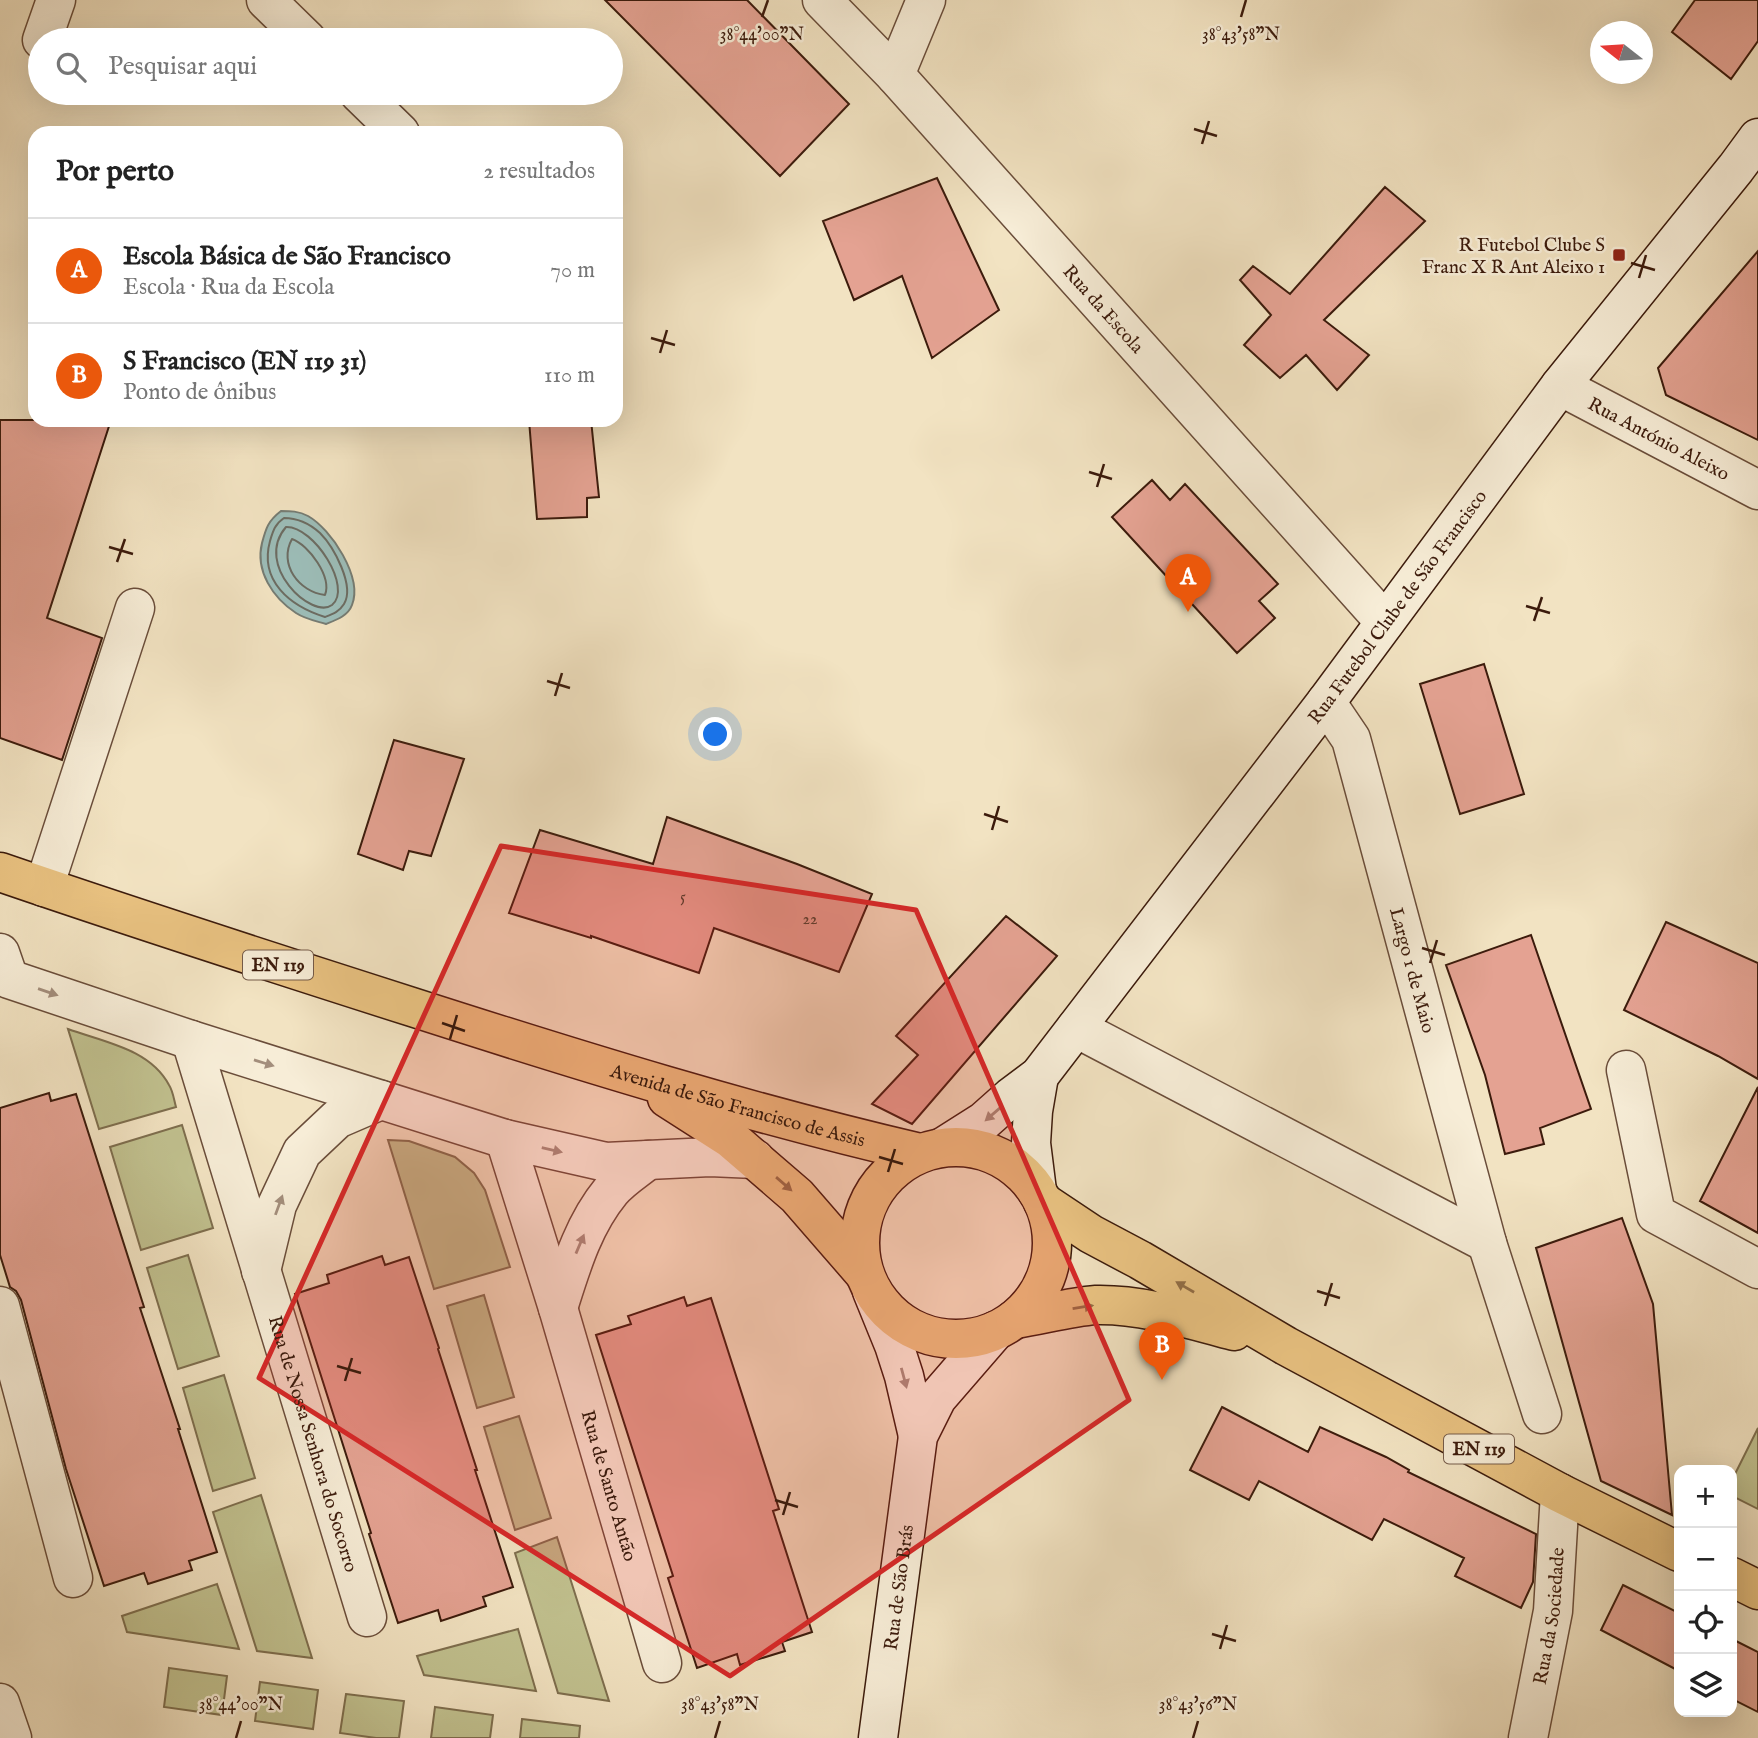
<!DOCTYPE html>
<html lang="pt">
<meta charset="utf-8">
<style>
:root{--surface:#fff;--page:#f6f6f6;--text:#222;--muted:#767676;--line:#e0e0e0;--accent:#ea580c}
body{margin:0;font-family:"IM FELL English",serif;background:var(--page);color:var(--text)}
.controls{position:absolute;right:21px;bottom:21px;display:grid;overflow:hidden;border-radius:14px;box-shadow:0 7px 28px #0002}
.controls button{width:63px;height:63px;display:grid;place-items:center;padding:0;border:0;border-bottom:2px solid var(--line);background:var(--surface);color:var(--text);font:35px sans-serif}
.compass{position:absolute;left:1590px;top:21px;width:63px;height:63px;border-radius:50%;background:var(--surface);box-shadow:0 7px 28px #0002;rotate:287deg}
.you{position:absolute;left:716px;top:735px;width:24px;height:24px;margin:-18px;border:5px solid #fff;border-radius:50%;background:#1a73e8;box-shadow:0 0 0 10px #1a73e833}
.badge{display:grid;place-items:center;width:46px;height:46px;border-radius:50%;background:var(--accent);color:#fff;font-size:23px;font-weight:700}
.pin{position:absolute;translate:-50% -58px;filter:drop-shadow(0 2px 4px #0008)}
.pin::after{content:'';position:absolute;top:37px;width:24px;height:21px;background:inherit;clip-path:polygon(0 0,100% 0,50% 100%)}
.list{margin:0;padding:0;list-style:none}
h2{display:flex;justify-content:space-between;align-items:center;height:91px;margin:0;padding:0 28px;font-size:30px}
h2 small{font-size:23px;font-weight:400;color:var(--muted)}
.list li{display:grid;grid-template-columns:46px 1fr auto;gap:21px;align-items:center;box-sizing:border-box;height:105px;padding:0 28px;border-top:2px solid var(--line)}
.list b{display:block;font-size:26px;white-space:nowrap}
.list p{margin:0;font-size:23px;white-space:nowrap;color:var(--muted)}
.list em{font-size:23px;font-style:normal;color:var(--muted)}
.icon{flex:none;width:38px;height:38px;fill:none;stroke:currentColor;stroke-width:2;stroke-linecap:round;stroke-linejoin:round}
.map{position:relative;flex:none;width:1758px;height:1738px;overflow:hidden}
.search{position:absolute;background:var(--surface);box-shadow:0 7px 28px #0002;left:28px;top:28px;width:595px;height:77px;display:flex;align-items:center;gap:18px;box-sizing:border-box;padding:0 24px;border-radius:38px;color:var(--muted);font-size:26px}
.panel{position:absolute;background:var(--surface);box-shadow:0 7px 28px #0002;left:28px;top:126px;width:595px;height:301px;border-radius:21px}
.map>svg:first-child{display:block}
.green{fill:#c1c18f;stroke:#7e6e4e;stroke-width:2}
.water{fill:#9cbdb8;stroke:#767c73;stroke-width:2}
.lines{fill:none;stroke-linecap:round;stroke-linejoin:round}
.shore{stroke:#6c6c62;stroke-width:2}
.building{fill:#e4a292;stroke:#3c1b0c;stroke-width:2}
.street-casing{stroke:#6a4d3a;stroke-width:41}
.secondary-casing{stroke:#3c1b0c;stroke-width:41}
.primary-casing{stroke:#3c1b0c;stroke-width:41}
.street{stroke:#f7edd7;stroke-width:38}
.secondary{stroke:#f7edd7;stroke-width:38}
.primary{stroke:#e9c281;stroke-width:38}
.oneway{fill:#a38e7c}
.oneway2{fill:#926e46}
.marked{fill:#d62828;fill-opacity:0.2;stroke:#d62828;stroke-width:5;stroke-linejoin:round}
.ticks{fill:none;stroke:#3c1b0c;stroke-width:2.5}
.poi-dot{fill:#8f2418;stroke:#f7edd7;stroke-width:2.5}
.labels{text-anchor:middle;stroke-width:5;stroke-linejoin:round;paint-order:stroke}
.number-label{font-size:16px;fill:#663d2e}
.shield{fill:#f7edd7;stroke:#745a49;stroke-width:2}
.shield-label{font-size:18px;font-weight:bold;fill:#3c1b0c}
.poi-label{font-size:19px;fill:#3c1b0c;stroke:#f7edd7;text-anchor:end}
.street-label{font-size:19px;fill:#3c1b0c;stroke:#f7edd7}
.ticks-label{font-size:18px;text-anchor:middle;fill:#3c1b0c;stroke:#f7edd7;stroke-width:5;stroke-linejoin:round;paint-order:stroke}
</style>
<div class="map">
<svg width="1758" height="1738" viewBox="0 0 1758 1738">
<rect width="100%" height="100%" fill="#f2e3c2"/>
<filter id="stains"><feTurbulence type="fractalNoise" baseFrequency=".00286" numOctaves="4"/><feColorMatrix values="0 0 0 0 .2 0 0 0 0 .09 0 0 0 0 .02 0 0 0 .5 -.17"/></filter>
<radialGradient id="worn" r=".72"><stop offset=".6" stop-color="#630" stop-opacity="0"/><stop offset="1" stop-color="#630" stop-opacity=".3"/></radialGradient>
<path class="green" d="M68,1029c36,13 82,20 101,56 4,6 5,15 7,22l-77,22z
M182,1125l31,103 -72,22 -31,-103z
M388,1140l21,1 46,16 19,16 11,17 25,77 -76,22z
M188,1255l31,101 -41,13 -31,-101z
M484,1295l30,102 -37,11 -30,-102z
M224,1375l31,103 -42,13 -30,-103z
M519,1416l32,102 -36,12 -31,-103z
M1758,1428v81l-26,-13v-16z
M261,1495l51,163 -55,-7 -44,-139z
M557,1537l52,164 -51,-8 -43,-140z
M217,1584l22,65 -112,-17 -5,-16z
M518,1629l18,62 -112,-16 -7,-19z
M169,1668l58,8 -5,39 -58,-8z
M260,1682l58,8 -5,39 -58,-8z
M346,1694l58,7 -5,37h-23l-36,-5z
M435,1707l58,8 -3,23h-59z
M522,1719l58,7 -1,12h-59z"/>
<path class="water" d="M281,511c9,0 18,0 27,5 23,13 55,61 44,89 -4,11 -16,15 -26,19 -10,-3 -21,-5 -30,-11 -23,-15 -41,-42 -34,-70 4,-15 6,-22 19,-32z"/>
<g class="lines">
<path class="shore" d="M284,518c14,0 26,6 36,15 14,14 35,53 24,71 -5,8 -11,10 -19,13 -35,-11 -66,-36 -55,-76 3,-10 5,-17 14,-23z
M286,527c28,-1 67,61 46,78 -20,15 -79,-40 -46,-78z
M292,539c17,6 40,38 33,56 -26,-3 -47,-31 -33,-56z"/>
</g>
<path class="building" d="M605,0h142l102,104 -69,72z
M1695,0h63v41l-27,38 -59,-47z
M937,178l62,132 -67,48 -30,-82 -48,24 -31,-79z
M1385,187l40,34 -101,99 45,35 -32,35 -31,-35 -26,23 -36,-33 27,-30 -31,-35 13,-14 37,28z
M1758,251v189l-92,-45 -8,-27z
M0,420h111l-64,198 55,20 -40,122 -62,-22z
M529,420h62l8,77 -12,1v19l-50,2z
M1152,480l18,20 15,-16 93,100 -19,17 16,17 -38,35 -125,-136z
M1484,664l40,130 -64,20 -40,-130z
M394,740l70,19 -33,97 -22,-5 -6,19 -45,-16z
M667,817l130,47 75,30 -33,78 -125,-44 -15,45 -108,-37v2l-82,-25 31,-83 113,34z
M1006,916l51,40 -145,168 -40,-20 46,-49 -22,-19z
M1666,922l92,41v116l-40,-23 -94,-46z
M1531,935l60,174 -51,19 4,16 -39,10 -20,-79 -39,-110z
M1758,1087v146l-58,-32z
M49,1093l2,8 25,-7 68,213 -4,1 40,121h-2l39,123 -28,9 3,9 -44,14 -4,-11 -40,13 -38,-117 -45,-169 -5,-9 -6,-4 -10,-32v-147z
M1622,1218l31,86 19,211 -71,-34 -65,-233z
M382,1256l3,9 24,-8 30,91 -1,1 39,121h-2l38,117 -30,10 3,9 -45,15 -3,-11 -40,13 -29,-89 2,-1 -76,-239 34,-11 -2,-8z
M684,1297l3,9 24,-8 68,211 -6,2 39,121 -30,10 3,9 -45,14 -3,-11 -40,14 -29,-90 5,-2 -77,-241 35,-11 -3,-8z
M1222,1407l86,45 12,-25 66,30 23,13 -1,2 128,62 -3,48 -12,26 -66,-32 9,-18 -80,-39 -12,21 -113,-59 -10,19 -59,-30z
M1623,1585l56,28v58l-78,-41z
M1732,1639l26,13v60l-26,-13z"/>
<g class="lines">
<g class="street-casing">
<g id="street">
<path d="M266,0l41,40"/>
<path id="s1" d="M822,0l73,75 490,547"/>
<path d="M42,40l14,-40"/>
<path d="M895,75l31,-75"/>
<path d="M359,93l41,40"/>
<path id="s2" d="M1560,386l198,104"/>
<path id="s3" d="M1326,702l25,37 136,504 55,171"/>
<path d="M44,887l91,-279"/>
<path d="M0,953l9,26 182,61 314,99 101,23 104,-5 45,2"/>
<path d="M1076,1028l411,215"/>
<path id="s4" d="M191,1040l176,577"/>
<path d="M1626,1070l30,144 102,55"/>
<path id="s5" d="M505,1139l53,169 104,355"/>
<path d="M261,1271l16,-66 25,-53 35,-33 44,-19"/>
<path d="M0,1306l73,272"/>
<path d="M558,1308c13,-41 25,-83 53,-117 10,-12 25,-21 37,-31"/>
<path d="M0,1703l12,35"/>
<path id="s6" d="M1528,1738l25,-127 7,-118"/>
</g>
</g>
<g class="secondary-casing">
<g id="secondary">
<path id="s7" d="M943,1147l41,-26 27,-24 28,-21 287,-374 234,-316 176,-218 22,-30"/>
<path d="M1037,1191l-6,-48 2,-32 6,-35"/>
<path d="M872,1291l22,54 10,31 14,60"/>
<path id="s8" d="M878,1738l40,-302 19,-38 58,-67"/>
</g>
</g>
<g class="primary-casing">
<g id="primary">
<path id="s9" d="M0,872c137,47 274,91 412,135 168,54 336,106 508,146"/>
<path d="M667,1098l64,41 66,57 66,76"/>
<circle cx="956" cy="1243" r="96"/>
<path d="M1043,1202l48,32 49,26 146,86 274,147 119,59"/>
<path d="M1015,1319c27,-4 54,-12 81,-14 47,-1 93,14 138,26"/>
<path d="M1732,1577l26,13"/>
</g>
</g>
<use href="#street" class="street"/>
<use href="#secondary" class="secondary"/>
<use href="#primary" class="primary"/>
</g>
<defs><path id="oneway-solid" d="M-6-.8H1V-3.2L6.5 0L1 3.2V.8H-6Z" transform="scale(1.75)"/></defs>
<g class="oneway">
<use href="#oneway-solid" transform="translate(48 992) rotate(19)"/>
<use href="#oneway-solid" transform="translate(264 1063) rotate(17)"/>
<use href="#oneway-solid" transform="translate(993 1114) rotate(139)"/>
<use href="#oneway-solid" transform="translate(552 1150) rotate(13)"/>
<use href="#oneway-solid" transform="translate(279 1205) rotate(-70)"/>
<use href="#oneway-solid" transform="translate(580 1244) rotate(-67)"/>
<use href="#oneway-solid" transform="translate(904 1378) rotate(75)"/>
</g>
<g class="oneway2">
<use href="#oneway-solid" transform="translate(784 1184) rotate(41)"/>
<use href="#oneway-solid" transform="translate(1185 1287) rotate(-150)"/>
<use href="#oneway-solid" transform="translate(1083 1307) rotate(-9)"/>
</g>
<path class="marked" d="M501,846l415,64 213,490 -399,276 -471,-298z"/>
<path class="ticks" d="M762,17l6,-17M1241,17l5,-17M1194,129l23,7M1202,144l7,-23M1631,263l24,7M1639,278l7,-23M651,338l24,7M660,353l7,-23M1089,472l23,7M1097,487l7,-23M109,547l24,7M117,562l8,-23M1526,606l24,7M1534,621l8,-24M547,681l23,7M555,696l7,-23M984,814l24,8M992,830l7,-24M1422,948l23,7M1430,963l7,-23M442,1023l23,8M450,1039l7,-24M879,1157l24,7M888,1172l7,-23M1317,1291l23,7M1325,1306l7,-23M337,1366l24,7M345,1381l7,-23M775,1500l23,7M783,1515l7,-23M1212,1634l24,7M1220,1649l7,-24M236,1738l5,-17M715,1738l5,-17M1193,1738l5,-17"/>
<rect class="poi-dot" x="1612" y="248" width="14" height="14" rx="3.5"/>
<g class="labels">
<g class="number-label">
<text x="683" y="902">5</text>
<text x="810" y="924">22</text>
</g>
<g class="shield">
<rect x="243" y="950.5" width="70" height="29" rx="5"/>
<rect x="1444" y="1434.5" width="70" height="29" rx="5"/>
</g>
<g class="shield-label">
<text x="278" y="971">EN 119</text>
<text x="1479" y="1455">EN 119</text>
</g>
<g class="poi-label">
<text x="1605" y="251">R Futebol Clube S<tspan x="1605" dy="22">Franc X R Ant Aleixo 1</tspan></text>
</g>
<g class="street-label">
<text dy="7" stroke="none"><textPath href="#s1" startOffset="418">Rua da Escola</textPath></text>
<text dy="7" stroke="none"><textPath href="#s2" startOffset="112">Rua António Aleixo</textPath></text>
<text dy="7" stroke="none"><textPath href="#s7" startOffset="710">Rua Futebol Clube de São Francisco</textPath></text>
<text dy="7" stroke="none"><textPath href="#s3" startOffset="284">Largo 1 de Maio</textPath></text>
<text dy="7" stroke="none"><textPath href="#s9" startOffset="774">Avenida de São Francisco de Assis</textPath></text>
<text dy="7" stroke="none"><textPath href="#s4" startOffset="422">Rua de Nossa Senhora do Socorro</textPath></text>
<text dy="7" stroke="none"><textPath href="#s5" startOffset="362">Rua de Santo Antão</textPath></text>
<text dy="7" stroke="none"><textPath href="#s8" startOffset="152">Rua de São Brás</textPath></text>
<text dy="7" stroke="none"><textPath href="#s6" startOffset="124">Rua da Sociedade</textPath></text>
</g>
</g>
<g class="ticks-label">
<text x="762" y="40">38°44'00"N</text>
<text x="1241" y="40">38°43'58"N</text>
<text x="241" y="1710">38°44'00"N</text>
<text x="720" y="1710">38°43'58"N</text>
<text x="1198" y="1710">38°43'56"N</text>
</g>
<rect width="100%" height="100%" filter="url(#stains)"/>
<rect width="100%" height="100%" fill="url(#worn)"/>
</svg>
<div class="controls">
<button>+</button>
<button>−</button>
<button><svg class="icon" aria-label="locate" viewBox="0 0 24 24"><circle cx="12" cy="12" r="6"/><path d="M12 2v4M12 18v4M2 12h4M18 12h4"/></svg></button>
<button><svg class="icon" aria-label="layers" viewBox="0 0 24 24"><path d="M12 4l9 5-9 5-9-5zM3 14l9 5 9-5"/></svg></button>
</div>
<svg class="compass" viewBox="-18 -18 36 36"><path d="M0-13l5 13h-10z" fill="#e53935"/><path d="M0 13l5-13h-10z" fill="#767676"/></svg>
<div class="you"></div>
<div class="pin badge" style="left:1188px;top:612px">A</div>
<div class="pin badge" style="left:1162px;top:1380px">B</div>
<div class="search"><svg class="icon" aria-label="search" viewBox="0 0 24 24"><circle cx="10" cy="10" r="6"/><path d="M15 15l6 6"/></svg>Pesquisar aqui</div>
<section class="panel">
<h2>Por perto<small>2 resultados</small></h2>
<ul class="list">
<li><span class="badge">A</span><div><b>Escola Básica de São Francisco</b><p>Escola · Rua da Escola</p></div><em>70 m</em></li>
<li><span class="badge">B</span><div><b>S Francisco (EN 119 31)</b><p>Ponto de ônibus</p></div><em>110 m</em></li>
</ul>
</section>
</div>
